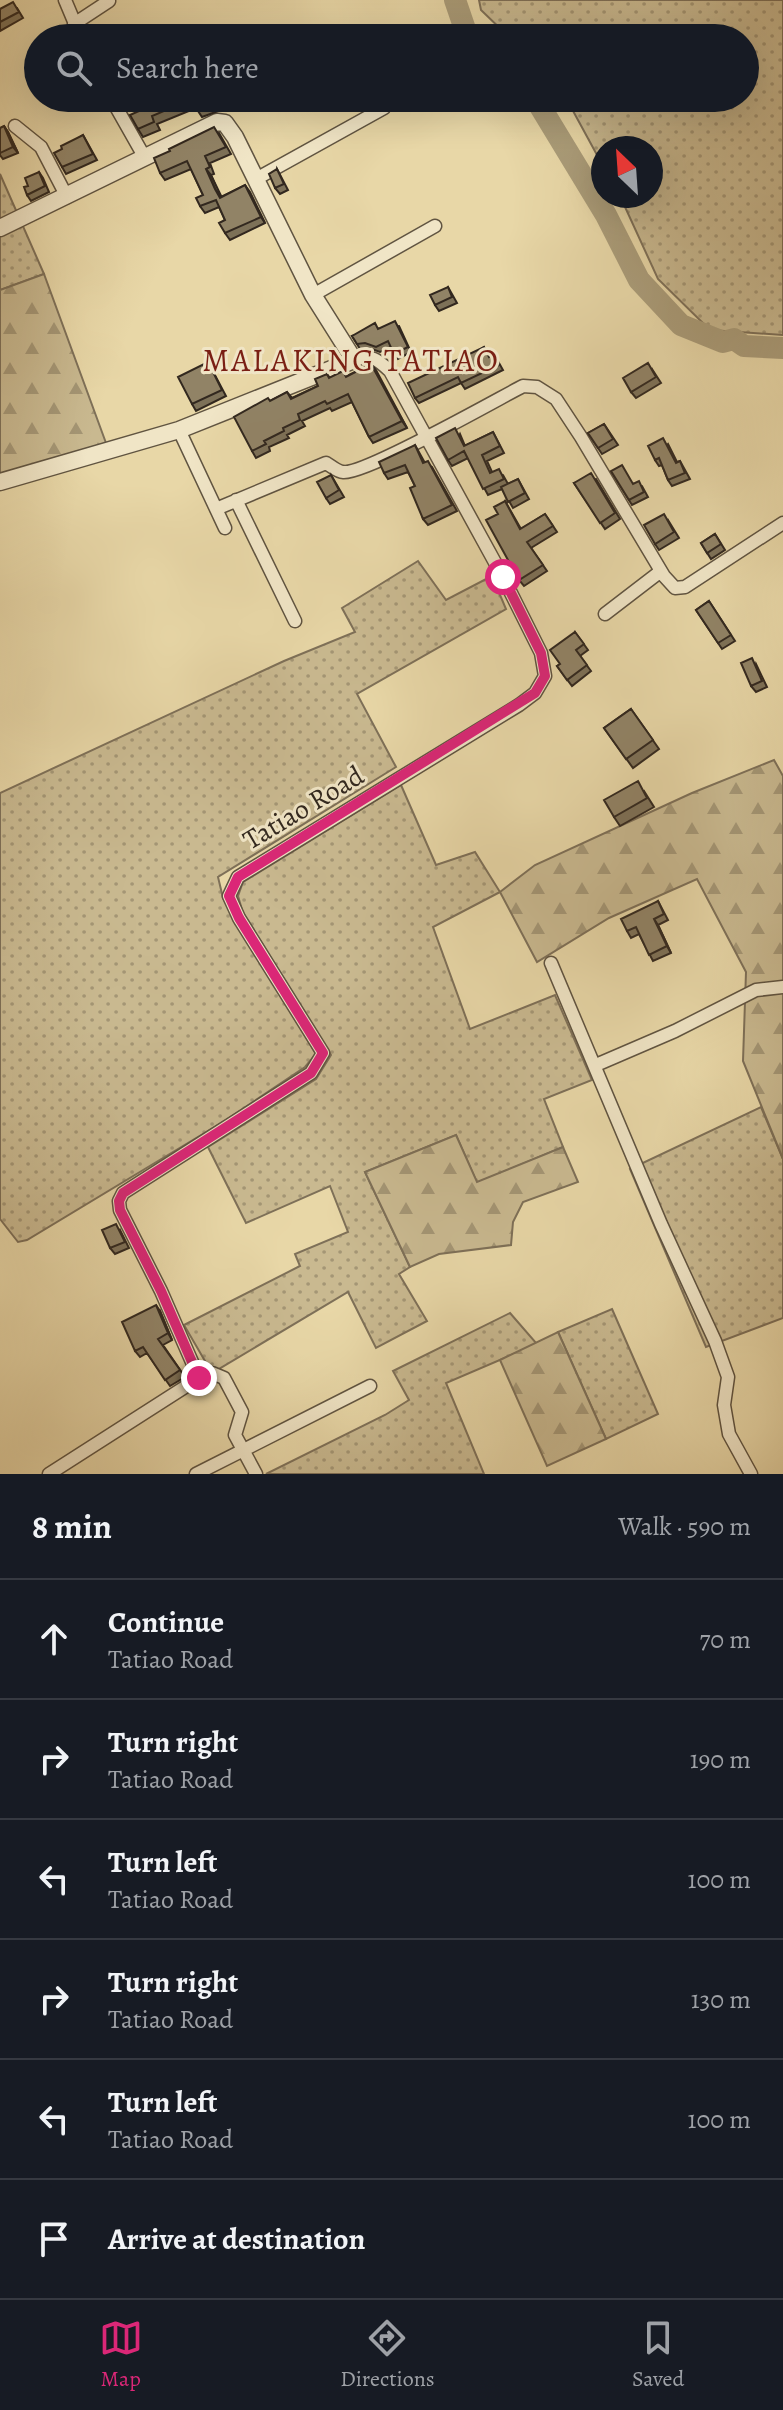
<!DOCTYPE html>
<meta charset="utf-8">
<style>
:root{--surface:#171b24;--page:#20242c;--text:#f1f3f6;--muted:#9ea1a6;--line:#363941;--accent:#db2777}
body{margin:0;font-family:Alegreya,serif;background:var(--page);color:var(--text)}
.compass{position:absolute;left:591px;top:136px;width:72px;height:72px;border-radius:50%;background:var(--surface);box-shadow:0 8px 32px #0002;rotate:335deg}
.stop{position:absolute;width:24px;height:24px;margin:-18px;border:6px solid #db2777;border-radius:50%;background:#fff}
.stop.end{background:#db2777;border-color:#fff;box-shadow:0 2px 8px #0008}
.list{margin:0;padding:0;list-style:none}
h2{display:flex;justify-content:space-between;align-items:center;height:104px;margin:0;padding:0 32px;font-size:34px}
h2 small{font-size:26px;font-weight:400;color:var(--muted)}
.list li{display:grid;grid-template-columns:52px 1fr auto;gap:24px;align-items:center;box-sizing:border-box;height:120px;padding:0 32px;border-top:2px solid var(--line)}
.list b{display:block;font-size:30px;white-space:nowrap}
.list p{margin:0;font-size:26px;white-space:nowrap;color:var(--muted)}
.list em{font-size:26px;font-style:normal;color:var(--muted)}
.icon{flex:none;width:44px;height:44px;fill:none;stroke:currentColor;stroke-width:2;stroke-linecap:round;stroke-linejoin:round}
.map{position:relative;flex:none;width:783px;height:1474px;overflow:hidden}
.search{position:absolute;background:var(--surface);box-shadow:0 8px 32px #0002;left:24px;right:24px;top:24px;height:88px;display:flex;align-items:center;gap:20px;box-sizing:border-box;padding:0 28px;border-radius:44px;color:var(--muted);font-size:30px}
.sheet{height:824px;background:var(--surface)}
nav{display:flex;justify-content:space-around;align-items:center;box-sizing:border-box;height:112px;border-top:2px solid var(--line);background:var(--surface);font-size:22px;color:var(--muted)}
nav a{display:grid;justify-items:center;gap:4px}
nav .on{color:var(--accent)}
.map>svg:first-child{display:block}
.grass{fill:url(#grass-dots);stroke:#7e7058;stroke-width:2}
.forest{fill:url(#forest-firs);stroke:#7e7058;stroke-width:2}
.lines{fill:none;stroke-linecap:round;stroke-linejoin:round}
.river{stroke:#aa9c79;stroke-width:22}
.minor-casing{stroke:#605441;stroke-width:15}
.tertiary-casing{stroke:#605441;stroke-width:19}
.minor{stroke:#f0e5c6;stroke-width:12}
.tertiary{stroke:#f0e5c6;stroke-width:16}
.wall{fill:#7d7158;stroke:#32281f;stroke-width:2}
.shaded-wall{fill:#665c47;stroke:#32281f;stroke-width:2}
.building{fill:#918366;stroke:#32281f;stroke-width:2}
.route{stroke:#db2777;stroke-width:10}
.labels{text-anchor:middle;stroke-width:6;stroke-linejoin:round;paint-order:stroke}
.street-label{font-size:28px;fill:#32281f;stroke:#f0e5c6}
.quarter-label{font-size:32px;letter-spacing:2px;fill:#7a1f14;stroke:#f0e5c6}
</style>
<div class="map">
<svg width="783" height="1474" viewBox="0 0 783 1474">
<defs>
<pattern id="grass-dots" width="8" height="8" patternUnits="userSpaceOnUse" patternTransform="scale(2)"><rect width="8" height="8" fill="#c9b990"/><path d="M2 2h.1M6 6h.1" fill="none" stroke="#a49675" stroke-width="1.8" stroke-linecap="round"/></pattern>
<pattern id="forest-firs" width="22" height="20" patternUnits="userSpaceOnUse" patternTransform="scale(2)"><rect width="22" height="20" fill="#c9b990"/><path d="M5 1l3.5 6h-7zM16 11l3.5 6h-7z" fill="#a49675"/></pattern>
</defs>
<rect width="100%" height="100%" fill="#e8d7a7"/>
<filter id="stains"><feTurbulence type="fractalNoise" baseFrequency=".0025" numOctaves="4"/><feColorMatrix values="0 0 0 0 .2 0 0 0 0 .09 0 0 0 0 .02 0 0 0 .5 -.17"/></filter>
<radialGradient id="worn" r=".72"><stop offset=".6" stop-color="#630" stop-opacity="0"/><stop offset="1" stop-color="#630" stop-opacity=".3"/></radialGradient>
<path class="grass" d="M479,0h304v335l-73,-5 -52,-51 -38,-83h31v-48h-48v18l-37,-68h179v-60h-235l-29,-28z
M0,174l44,100 -44,16z
M418,561l28,39 46,-24 14,33 -149,85 39,73 -178,110 5,21 93,156 -11,13 -79,53 -199,120 -9,2 -18,-23v-426l284,-132 71,-29 -13,-24z
M401,785l35,80 39,-13 25,40 -67,35 37,102 85,-34 37,85 -48,19 19,48 -86,36 -21,-48 -91,37 45,95 -11,7 28,47 -51,27 -28,-56 -136,81 -28,-48 116,-59 -5,-12 53,-22 -18,-46 -84,37 -38,-76 108,-68 15,-24 -88,-142 -5,-17 5,-14z
M761,1107l22,52v159l-77,29 -76,-178z
M612,1309l46,105 -52,25 -48,-107z
M510,1313l27,31 -91,39 38,91h-218l119,-59 24,-15 -16,-29z"/>
<path class="forest" d="M44,274l62,169 -106,31v-184z
M774,760l9,16v383l-40,-98 3,-89 -49,-93 -88,39 -72,44 -37,-70 35,-27 157,-72z
M456,1135l21,47 86,-35 15,35 -55,20 -10,20 -2,23 -72,9 -29,13 -45,-95z
M558,1332l48,107 -59,27 -47,-106z"/>
<g class="lines">
<path class="river" d="M455,0l13,38
M535,98l71,117 33,65 42,45 42,17 11,-3 10,7 39,2"/>
<g class="minor-casing">
<path id="minor" d="M65,0l16,38
M74,24l35,-23
M111,98l34,60
M15,126l26,21 26,50
M256,179l128,-71
M313,295l122,-69
M179,430l46,98
M236,500l59,121
M216,509l110,-46c5,3 12,9 17,9 21,3 153,-72 180,-86l14,1 19,12 25,38 83,139 11,12 10,-1 98,-64
M605,614l56,-43
M551,963l110,261 54,117 13,36 -4,28 5,29 22,40
M596,1065l79,-34 81,-41 27,-3
M49,1474l150,-96
M196,1474l174,-88
M256,1474l-21,-39 7,-23 -18,-34 -12,-5 -13,5 -38,-87 -41,-81 -1,-9 4,-8 188,-120 12,-20 -84,-135 -10,-22 9,-19 281,-172 16,-12 10,-17 -4,-23 -38,-76 -113,-206c-13,-12 -19,-17 -36,-11"/>
</g>
<g class="tertiary-casing">
<path id="tertiary" d="M0,228l217,-106 8,1 10,14 78,158 41,65 -175,70 -179,52"/>
</g>
<use href="#minor" class="minor"/>
<use href="#tertiary" class="tertiary"/>
</g>
<path class="wall" d="M17,8l6,10 -23,13v-22z
M144,98h87l4,7 -33,12 -6,-9 -39,16 3,6 -17,7 -5,-8 10,-22z
M4,126l4,6 10,21 -15,6 -3,-4v-27z
M219,133l12,21 -21,9 4,11 -3,1 9,21 1,1 24,-12 20,38 -35,17 -5,-7v-13l-6,-13 -14,6 -5,-7 3,-11 -12,-26 -26,11 -5,-7 10,-22z
M83,135l14,25 -31,14 -4,-7v-18z
M277,169l11,21 -8,4 -5,-6z
M39,172l4,6 6,14 -18,9 -4,-6 1,-9z
M448,287l9,16 -18,8 -4,-6z
M399,326l12,26 -13,7 -7,-12 -11,5 -11,-4 -9,1 -8,-13 27,-7z
M484,347l6,9 4,-2 9,16 -38,19 -4,-6 -42,20 -4,-5z
M208,362l18,34 -30,15 -4,-7z
M371,364l36,64 -34,15 -4,-6 -17,-35 -20,9 -2,-3 -28,13 3,5 -18,9 2,3 -20,9 1,4 -14,7 -4,-7 18,-50 17,-9 5,6 26,-12 9,-12 3,4 13,-7 4,5z
M652,369l9,14 -25,15 -5,-6z
M604,424l14,21 -16,9 -14,-21z
M493,432l11,21 -17,8 5,11 11,3 5,9 10,-5 11,20 -16,9 -11,-19 -14,6 -20,-37 -16,8 -4,-6 12,-26 5,12z
M668,444l9,18 3,-1 10,18 -18,7 -4,-6 -6,-15 -3,1 -4,-6z
M415,445l10,18 7,4 25,44 -29,14 -5,-6 -8,-33 -7,-14 -20,7 -4,-6z
M611,471l23,13 8,2 6,11 -16,8z
M331,475l13,22 -14,7 -4,-6z
M596,479l24,40 -15,10 -31,-46z
M505,501l16,28 24,-15 12,18 -26,16 16,23 -23,15 -5,-6 -21,-66z
M668,520l11,18 -20,12 -4,-6z
M715,534l10,16 -14,9 -10,-16z
M709,601l26,40 -13,8 -26,-39z
M575,632l13,18 -8,6 11,15 -19,15 -15,-20 3,-2z
M756,664l11,23 -11,5 -5,-6z
M631,709l28,40 -26,19 -29,-40z
M644,791l10,16 -34,19 -6,-9z
M658,901l10,19 -10,5 13,28 -18,8 -14,-27 -8,4 -4,-7z
M120,1230l9,18 -14,6 -5,-6z
M160,1311l12,29 -9,5 22,32 -15,9 -23,-33 -7,4 -5,-6z"/>
<path class="shaded-wall" d="M4,126l4,6 10,21 -5,-6z
M206,169l5,6 14,29 -10,-15z
M245,185l5,7 15,31 -4,-6z
M371,364l5,6 31,58 -5,-7z
M654,919l4,6 13,28 -4,-7z
M156,1305l4,6 12,29 -4,-7z"/>
<path class="building" d="M13,2l6,10 -19,10v-13z
M144,98h82l-30,11 -4,-10 -40,17 2,6 -16,7 -8,-14 18,-8z
M4,126l9,21 -13,6v-25z
M214,127l12,20 -21,9 5,11 -4,2 9,20 5,9 25,-13 16,32 -36,16 -6,-10 6,-3 -9,-20 -16,6 -4,-8 7,-3 -16,-34 -27,12 -6,-15 16,-7 -1,-2z
M83,135l10,19 -31,13 -8,-14 8,-4 -1,-3z
M277,169l7,15 -9,4 -6,-14z
M39,172l6,14 -18,9 -3,-8 4,-1 -3,-8z
M448,287l4,10 -17,8 -5,-10z
M395,321l13,26 -14,7 -6,-13 -12,6 -11,-4 -8,1 -5,-8 23,-13 3,6z
M484,347l5,10 5,-3 5,11 -38,18 -3,-6 -43,21 -7,-15z
M208,362l14,28 -30,14 -14,-27z
M648,363l8,14 -25,15 -8,-14z
M371,364l31,57 -33,16 -21,-43 -21,10 -2,-3 -27,13 2,6 -17,8 1,3 -20,10 2,3 -14,7 -18,-34 34,-19 2,3 17,-9 4,7 27,-13 -3,-7 12,-5 2,4 14,-7 3,6z
M604,424l9,15 -15,9 -10,-15z
M455,428l9,18 29,-14 7,14 -18,9 8,18 9,-4 5,10 -21,10 -19,-38 -16,9 -12,-22z
M663,438l13,25 4,-2 5,12 -17,7 -9,-22 -4,2 -7,-14z
M415,445l8,18 5,-2 24,44 -29,14 -13,-31 5,-2 -10,-21 -21,8 -5,-11z
M622,465l11,19 6,-3 5,11 -15,8 -18,-29z
M591,473l24,40 -15,10 -26,-40z
M331,475l8,15 -13,8 -9,-16z
M518,479l7,14 -17,9 -7,-15z
M505,501l15,28 25,-15 8,12 -26,16 16,23 -24,15 -33,-60 12,-6 -4,-7z
M664,514l10,18 -19,12 -11,-19z
M715,534l6,10 -14,9 -6,-10z
M709,601l22,34 -13,8 -22,-33z
M575,632l9,12 -8,6 11,15 -20,15 -10,-14 3,-2 -10,-14z
M752,658l10,23 -11,5 -10,-23z
M631,709l22,31 -27,19 -22,-31z
M638,781l9,17 -33,19 -10,-17z
M658,901l6,13 -10,5 13,27 -18,9 -13,-28 -9,4 -6,-12z
M116,1224l9,18 -15,6 -8,-18z
M156,1305l12,28 -10,6 22,31 -15,10 -22,-33 -8,4 -13,-29z"/>
<g class="lines">
<path class="route" d="M199,1378l-38,-87 -41,-81 -1,-9 4,-8 188,-120 12,-20 -84,-135 -10,-22 9,-19 297,-184 10,-17 -4,-23 -38,-76"/>
</g>
<g class="labels">
<g class="street-label">
<text transform="translate(303 807) rotate(-31)" y="10">Tatiao Road</text>
</g>
<g class="quarter-label">
<text x="351" y="371">MALAKING TATIAO</text>
</g>
</g>
<rect width="100%" height="100%" filter="url(#stains)"/>
<rect width="100%" height="100%" fill="url(#worn)"/>
</svg>
<svg class="compass" viewBox="-18 -18 36 36"><path d="M0-13l5 13h-10z" fill="#e53935"/><path d="M0 13l5-13h-10z" fill="#9ea1a6"/></svg>
<div class="stop" style="left:503px;top:577px"></div>
<div class="stop end" style="left:199px;top:1378px"></div>
<div class="search"><svg class="icon" aria-label="search" viewBox="0 0 24 24"><circle cx="10" cy="10" r="6"/><path d="M15 15l6 6"/></svg>Search here</div>
</div>
<section class="sheet">
<h2>8 min<small>Walk · 590 m</small></h2>
<ul class="list">
<li><svg class="icon" aria-label="ahead" viewBox="0 0 24 24"><path d="M12 20V5M6 11l6-6 6 6"/></svg><div><b>Continue</b><p>Tatiao Road</p></div><em>70 m</em></li>
<li><svg class="icon" aria-label="right" viewBox="0 0 24 24"><path d="M7 20v-9h11M14 6l5 5-5 5"/></svg><div><b>Turn right</b><p>Tatiao Road</p></div><em>190 m</em></li>
<li><svg class="icon" aria-label="left" viewBox="0 0 24 24"><path d="M17 20v-9H6M10 6l-5 5 5 5"/></svg><div><b>Turn left</b><p>Tatiao Road</p></div><em>100 m</em></li>
<li><svg class="icon" aria-label="right" viewBox="0 0 24 24"><path d="M7 20v-9h11M14 6l5 5-5 5"/></svg><div><b>Turn right</b><p>Tatiao Road</p></div><em>130 m</em></li>
<li><svg class="icon" aria-label="left" viewBox="0 0 24 24"><path d="M17 20v-9H6M10 6l-5 5 5 5"/></svg><div><b>Turn left</b><p>Tatiao Road</p></div><em>100 m</em></li>
<li><svg class="icon" aria-label="arrive" viewBox="0 0 24 24"><path d="M6 21V4h12l-3 4 3 4H6"/></svg><div><b>Arrive at destination</b></div></li>
</ul>
</section>
<nav>
<a class="on"><svg class="icon" aria-label="map" viewBox="0 0 24 24"><path d="M3 6l6-2 6 2 6-2v14l-6 2-6-2-6 2zM9 4v14M15 6v14"/></svg>Map</a>
<a><svg class="icon" aria-label="directions" viewBox="0 0 24 24"><path d="M12 3l9 9-9 9-9-9zM9 14v-3h6M13 9l2 2-2 2"/></svg>Directions</a>
<a><svg class="icon" aria-label="saved" viewBox="0 0 24 24"><path d="M7 4h10v16l-5-4-5 4z"/></svg>Saved</a>
</nav>
